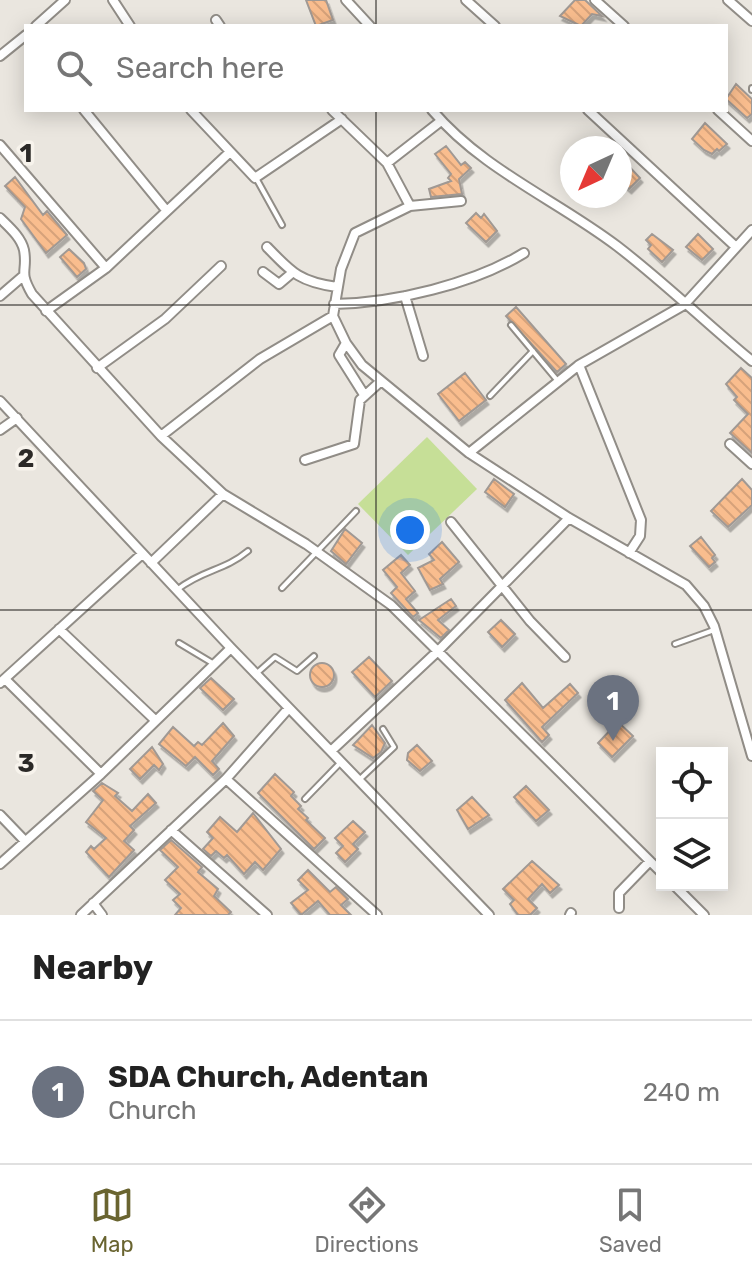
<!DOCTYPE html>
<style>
:root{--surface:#fff;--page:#f2f2f2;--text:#222;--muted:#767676;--line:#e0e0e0;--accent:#696430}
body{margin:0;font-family:Rubik,sans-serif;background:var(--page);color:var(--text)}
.controls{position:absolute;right:24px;bottom:24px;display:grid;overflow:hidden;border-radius:0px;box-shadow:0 4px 20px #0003}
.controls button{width:72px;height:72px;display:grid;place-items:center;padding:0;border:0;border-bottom:2px solid var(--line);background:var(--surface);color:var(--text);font:40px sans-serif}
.compass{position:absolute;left:560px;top:136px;width:72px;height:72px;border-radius:50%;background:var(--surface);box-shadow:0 4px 20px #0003;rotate:224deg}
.you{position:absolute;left:410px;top:530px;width:28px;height:28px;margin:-20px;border:6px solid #fff;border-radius:50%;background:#1a73e8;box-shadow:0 0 0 12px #1a73e833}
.badge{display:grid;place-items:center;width:52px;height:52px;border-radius:50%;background:var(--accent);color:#fff;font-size:26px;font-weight:700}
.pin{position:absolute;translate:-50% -66px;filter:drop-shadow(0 2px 4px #0008)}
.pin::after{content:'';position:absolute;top:42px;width:28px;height:24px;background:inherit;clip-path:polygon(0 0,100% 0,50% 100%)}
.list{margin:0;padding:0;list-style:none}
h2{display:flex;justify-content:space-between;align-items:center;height:104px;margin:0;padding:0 32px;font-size:34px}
h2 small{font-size:26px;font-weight:400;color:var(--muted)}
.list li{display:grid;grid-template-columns:52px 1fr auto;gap:24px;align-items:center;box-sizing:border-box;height:144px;padding:0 32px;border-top:2px solid var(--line)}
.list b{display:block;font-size:30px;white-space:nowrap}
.list p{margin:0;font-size:26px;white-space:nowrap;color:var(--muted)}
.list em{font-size:26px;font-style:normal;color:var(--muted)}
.icon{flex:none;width:44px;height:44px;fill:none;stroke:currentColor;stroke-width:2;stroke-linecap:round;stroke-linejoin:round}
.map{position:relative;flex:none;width:752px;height:915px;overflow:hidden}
.search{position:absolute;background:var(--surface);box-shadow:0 4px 20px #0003;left:24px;right:24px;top:24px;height:88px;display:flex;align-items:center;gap:20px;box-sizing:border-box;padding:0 28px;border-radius:0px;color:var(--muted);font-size:30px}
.sheet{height:248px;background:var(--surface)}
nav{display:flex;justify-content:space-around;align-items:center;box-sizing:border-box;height:112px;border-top:2px solid var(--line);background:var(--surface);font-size:22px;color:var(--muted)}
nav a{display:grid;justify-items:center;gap:4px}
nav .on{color:var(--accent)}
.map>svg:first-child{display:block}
.green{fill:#c6df97}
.building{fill:url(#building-back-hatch);stroke:#a09994;stroke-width:2;filter:url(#shadow)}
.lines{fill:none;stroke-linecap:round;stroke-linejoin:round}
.lane-casing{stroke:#918d87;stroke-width:8}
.street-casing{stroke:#918d87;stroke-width:12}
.lane{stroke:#fff;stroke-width:4}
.street{stroke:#fff;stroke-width:8}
.grid{fill:none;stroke:#2b2927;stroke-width:2;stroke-opacity:0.55}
.grid-label{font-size:26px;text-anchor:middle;font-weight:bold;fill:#2b2927;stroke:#f7f3ec;stroke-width:7;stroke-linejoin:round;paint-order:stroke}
</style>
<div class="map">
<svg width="752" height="915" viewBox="0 0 752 915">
<defs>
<pattern id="building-back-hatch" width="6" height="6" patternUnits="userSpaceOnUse" patternTransform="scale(2)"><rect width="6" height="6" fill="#f9bd8e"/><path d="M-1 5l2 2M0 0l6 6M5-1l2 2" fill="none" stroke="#d6a27a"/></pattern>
<filter id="shadow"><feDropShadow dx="2.5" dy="4.5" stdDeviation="0" flood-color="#0004"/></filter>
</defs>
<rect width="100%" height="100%" fill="#eae6df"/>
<path class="green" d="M427,437l50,52 -69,66 -50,-51z"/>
<path class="building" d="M306,0h20l7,20 -17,6z
M575,0h10l17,16 -10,-2 -11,12 -21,-10z
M736,84l16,15v15l-5,4 -21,-19z
M705,123l22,21 -8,7 -2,-2 -5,5 -8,-4 -12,-11z
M446,146l15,19 4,-3 6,6 -12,11 3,15 -31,3 -2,-8 22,-8 -3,-3 3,-4 -16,-20z
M623,160l17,18 -11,11 -9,-8z
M15,177l28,38 4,-4 20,24 -21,18 -25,-34 4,-12 -20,-21z
M476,213l5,5 3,-4 13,17 -11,11 -20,-19z
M652,234l21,16 -11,12 -14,-13 3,-4 -5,-5z
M698,234l15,15 -11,11 -16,-13z
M69,249l15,14 2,6 -9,8 -17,-20z
M516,307l50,57 -9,8 -51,-56z
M741,368l11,10v75l-22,-20 18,-19 -14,-14 3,-3 -11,-13z
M465,373l21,27 -27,21 -21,-27z
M494,479l20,15 -9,13 -20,-15z
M742,479l10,11v15l-24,22 -17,-16z
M345,529l17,14 -16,21 -15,-13z
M701,537l14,18 -3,3 3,4 -6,5 -19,-21z
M442,542l17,20 -19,17 3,5 -13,6 -12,-22 16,-8 -5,-6z
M401,555l9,10 -9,8 14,18 -9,8 12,14 -5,4 -22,-24 6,-6 -14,-17z
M451,599l5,7 -18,14 11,10 -8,8 -22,-18z
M501,620l14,14 -13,13 -14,-15z
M369,657l23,24 -17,16 -23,-25z
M310 675a12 12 0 1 1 24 0a12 12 0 1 1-24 0Z
M211,678l23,21 -11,11 -23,-22z
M522,683l21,25 27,-24 8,9 -36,34 7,8 -7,7 -37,-42z
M618,722l15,14 -21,21 -14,-14z
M223,723l11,13 -22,25 7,8 -6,6 -18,-18 -9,9 -27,-22 14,-17 21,19 4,-4 4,3z
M372,725l13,18 -4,9 -8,6 -20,-13z
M417,745l15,16 -12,10 -13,-11 1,-7z
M152,747l11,17 -4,6 -5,-5 -14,14 -10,-10z
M275,774l19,18 -3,4 10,10 -3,3 10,9 -2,2 19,18 -11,11 -56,-56z
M102,783l16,10 -3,3 17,15 16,-17 8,9 -26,23 4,4 -10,11 10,9 -25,27 -23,-25 5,-6 3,3 12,-11 -20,-16 17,-22 -10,-9z
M526,786l23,24 -13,11 -22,-24z
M472,797l17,18 -21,14 -11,-19z
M253,813l28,36 -18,21 -8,-8 -11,12 -17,-19 -3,3 -8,-7 -5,5 -8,-7 10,-11 -6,-6 13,-15 17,15z
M353,821l12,11 -12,12 5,5 -13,13 -9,-9 7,-7 -8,-8z
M171,840l31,27 -4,5 20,17 -4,7 17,16 -3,3h-53l6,-7 -8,-8 7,-6 -15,-14 13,-13 -18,-17z
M532,861l27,24 -9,8 -8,-9 -14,15 9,9 -7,7h-12l-8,-11 4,-4 -11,-11z
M308,870l22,22 6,-5 12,12 -7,6 10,10h-21l-12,-14 -17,14 -10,-12 17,-13 -10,-10z"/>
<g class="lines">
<g class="lane-casing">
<path id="lane" d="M752,88v2
M256,178l26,47
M511,325l46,55
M490,396l43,-45
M282,588l74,-77
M178,589c26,-20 46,-18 70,-38
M179,643l35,21
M675,644l39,-14
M257,673l18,-16 22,14 17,-15
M359,780l35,-33 -11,-18
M305,799l36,-37"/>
</g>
<g class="street-casing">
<path id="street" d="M113,0l17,26
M346,0l24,26
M466,0l29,26
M595,0l29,26
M728,0l24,21
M216,20l4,6
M36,26l29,-26
M0,56l26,-21
M84,110l82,100
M191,110l64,68 87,-59
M332,110l55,53 54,-42
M432,110c51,60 123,89 185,136 47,36 90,78 135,115
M588,110l148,137
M718,110l34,31
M0,145l106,123
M387,163l23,43 -55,27 -14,36 -8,47 13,27 16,22 107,88 100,65 117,67 18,21 10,20 38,130
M410,206l51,-5
M0,218c9,9 21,19 24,32 4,22 -6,20 8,44l129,142 62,58 83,50 85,61 271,268
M267,247c25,26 33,35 70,40
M263,272l16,12 13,-11
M0,296l22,-19
M405,296l18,60
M334,304c60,-1 139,-20 190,-51
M46,311l60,-43 124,-116
M346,343l-7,12 24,38
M579,365l62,155 -1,16 -11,17
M97,368l68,-49 56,-53
M0,401l231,247 258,267
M0,430l17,-12
M161,436l99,-77 73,-43
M730,444l22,20
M469,453l110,-88 105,-60 68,-75
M305,460l49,-16 6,-44 21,-19
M451,522l79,99 35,36
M151,563l72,-69
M59,629l96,91
M5,679l96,95
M0,683l142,-129
M331,751l108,-101 130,-132
M226,779l151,136
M0,815l25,26
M171,830l96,85
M0,864l101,-90 130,-126
M674,885l30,30
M93,903l9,12
M619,908v-15l31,-32
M81,915l145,-136 62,-70
M570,915l1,-2"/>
</g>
<use href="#lane" class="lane"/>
<use href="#street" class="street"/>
</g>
<path class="grid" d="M376,0v26M376,110v805M0,305h752M0,610h752"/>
<g class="grid-label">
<text x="26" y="162">1</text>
<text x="26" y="467">2</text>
<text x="26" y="772">3</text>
</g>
</svg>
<div class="controls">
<button><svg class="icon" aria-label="locate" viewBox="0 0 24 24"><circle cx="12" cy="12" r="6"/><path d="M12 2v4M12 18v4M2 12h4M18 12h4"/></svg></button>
<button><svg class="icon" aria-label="layers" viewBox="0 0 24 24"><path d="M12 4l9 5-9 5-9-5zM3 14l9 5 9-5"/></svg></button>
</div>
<svg class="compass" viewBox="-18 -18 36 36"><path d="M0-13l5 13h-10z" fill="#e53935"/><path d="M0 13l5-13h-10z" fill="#767676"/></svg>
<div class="you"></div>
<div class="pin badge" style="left:613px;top:741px;background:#6b7280">1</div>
<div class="search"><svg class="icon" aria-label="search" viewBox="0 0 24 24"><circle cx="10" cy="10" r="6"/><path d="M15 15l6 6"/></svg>Search here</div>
</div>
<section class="sheet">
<h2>Nearby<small></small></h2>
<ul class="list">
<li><span class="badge" style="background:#6b7280">1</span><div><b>SDA Church, Adentan</b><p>Church</p></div><em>240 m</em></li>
</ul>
</section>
<nav>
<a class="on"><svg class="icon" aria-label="map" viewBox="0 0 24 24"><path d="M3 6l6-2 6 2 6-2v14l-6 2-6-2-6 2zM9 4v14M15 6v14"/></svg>Map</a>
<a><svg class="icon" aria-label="directions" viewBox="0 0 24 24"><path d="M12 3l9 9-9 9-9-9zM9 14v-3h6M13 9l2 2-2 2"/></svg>Directions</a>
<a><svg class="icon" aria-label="saved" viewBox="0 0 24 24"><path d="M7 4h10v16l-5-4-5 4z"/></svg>Saved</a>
</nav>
